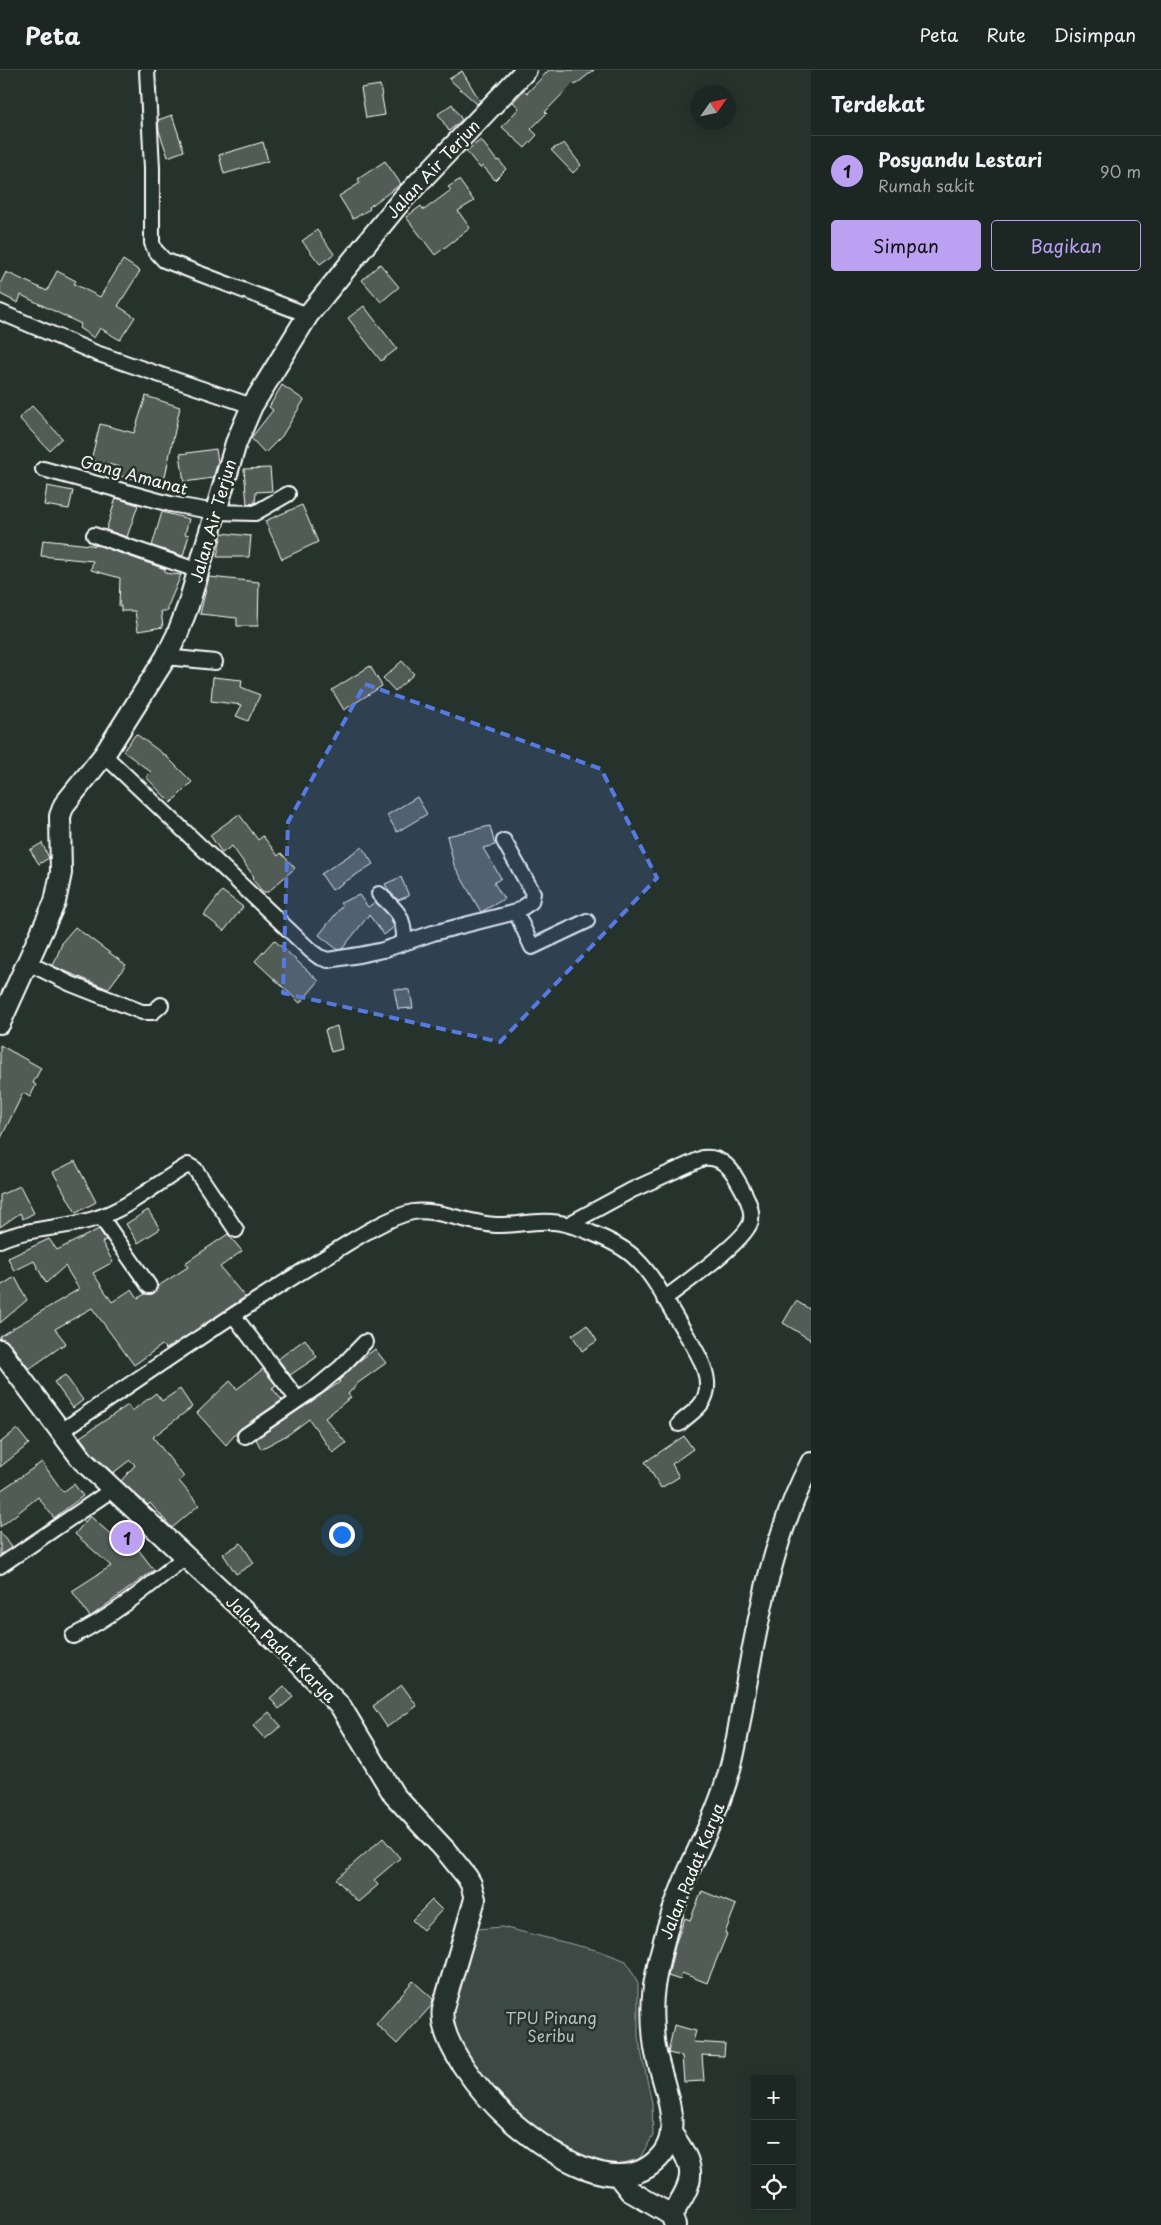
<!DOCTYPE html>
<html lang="id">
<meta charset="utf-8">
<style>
:root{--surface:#1c2622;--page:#252e2a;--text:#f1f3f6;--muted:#a0a5a5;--line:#3a4340;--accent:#bca0f2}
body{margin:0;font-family:"Playpen Sans",sans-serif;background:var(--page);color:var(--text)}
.controls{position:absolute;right:15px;bottom:15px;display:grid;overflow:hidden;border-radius:5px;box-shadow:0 2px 12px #0003}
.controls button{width:45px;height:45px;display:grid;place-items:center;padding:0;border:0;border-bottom:1px solid var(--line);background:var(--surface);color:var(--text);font:25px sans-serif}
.compass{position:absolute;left:691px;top:15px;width:45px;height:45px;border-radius:50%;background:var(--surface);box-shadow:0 2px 12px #0003;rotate:56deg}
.you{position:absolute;left:341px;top:1464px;width:18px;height:18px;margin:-12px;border:4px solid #fff;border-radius:50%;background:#1a73e8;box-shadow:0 0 0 8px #1a73e833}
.badge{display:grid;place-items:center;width:32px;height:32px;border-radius:50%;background:var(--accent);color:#111;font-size:16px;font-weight:700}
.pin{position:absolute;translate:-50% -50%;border:2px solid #fff;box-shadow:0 1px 5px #0006}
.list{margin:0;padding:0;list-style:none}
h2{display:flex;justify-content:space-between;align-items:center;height:65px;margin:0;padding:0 20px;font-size:21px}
h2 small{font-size:16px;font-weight:400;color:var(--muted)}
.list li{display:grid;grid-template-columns:32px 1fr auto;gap:15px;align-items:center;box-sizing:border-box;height:70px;padding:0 20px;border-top:1px solid var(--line)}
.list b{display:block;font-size:19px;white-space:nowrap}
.list p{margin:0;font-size:16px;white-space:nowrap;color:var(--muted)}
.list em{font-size:16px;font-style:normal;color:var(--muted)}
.actions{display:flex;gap:10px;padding:15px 20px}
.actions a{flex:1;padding:11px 0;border:1px solid var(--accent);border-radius:5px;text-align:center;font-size:18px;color:var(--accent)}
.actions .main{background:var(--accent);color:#111}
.icon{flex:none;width:28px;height:28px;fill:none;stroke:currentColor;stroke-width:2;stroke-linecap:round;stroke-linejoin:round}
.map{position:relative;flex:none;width:811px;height:2155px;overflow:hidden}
header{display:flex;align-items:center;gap:30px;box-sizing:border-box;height:70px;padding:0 25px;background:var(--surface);border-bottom:1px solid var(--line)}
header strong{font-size:24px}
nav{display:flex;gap:28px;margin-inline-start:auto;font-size:18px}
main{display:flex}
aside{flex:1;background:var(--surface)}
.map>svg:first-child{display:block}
.green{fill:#3e4944;stroke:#9ea4a2}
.building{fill:#515c57;stroke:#fff}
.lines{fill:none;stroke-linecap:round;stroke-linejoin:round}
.street-casing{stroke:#fff;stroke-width:18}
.secondary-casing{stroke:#fff;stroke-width:24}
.street{stroke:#26332d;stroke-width:14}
.secondary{stroke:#26332d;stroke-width:20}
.marked{fill:#567ae2;fill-opacity:0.2;stroke:#567ae2;stroke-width:4;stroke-dasharray:10 6;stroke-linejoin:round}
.labels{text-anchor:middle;stroke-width:5;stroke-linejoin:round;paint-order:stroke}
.street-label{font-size:16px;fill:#fff;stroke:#26332d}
.park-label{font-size:16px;fill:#bbbfbe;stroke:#26332d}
</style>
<header>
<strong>Peta</strong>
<nav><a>Peta</a><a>Rute</a><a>Disimpan</a></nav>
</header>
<main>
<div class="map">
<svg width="811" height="2155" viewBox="0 0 811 2155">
<rect width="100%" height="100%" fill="#26332d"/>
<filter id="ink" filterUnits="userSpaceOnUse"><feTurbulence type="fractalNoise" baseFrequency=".02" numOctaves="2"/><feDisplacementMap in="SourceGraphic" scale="10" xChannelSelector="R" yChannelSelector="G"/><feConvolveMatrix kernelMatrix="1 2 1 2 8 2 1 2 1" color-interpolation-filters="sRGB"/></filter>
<g filter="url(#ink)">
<path class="green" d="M502,1857l98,24 26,10 12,22v54l14,66 1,33 -14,23 -29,7 -32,-10 -74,-50 -30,-36 -20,-42 -1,-34 24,-65z"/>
<path class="building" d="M549,0h45l-19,15 -2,-2 -28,29 2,1 -16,16 6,6 -12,13 -23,-21 17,-19 -6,-6 11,-12 3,3z
M462,1l18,30 -3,3 -28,-25z
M380,15l5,30 -19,3 -5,-30z
M452,34l10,16 -13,11 -11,-17z
M172,45l12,36 -16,6 -9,-26 -1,-11z
M481,70l16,21 2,-1 7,9 -11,11 -12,-14 -3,2 -14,-17z
M263,72l5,19 -44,13 -5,-19z
M564,73l17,22 -8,8 -22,-23z
M385,91l16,23 -32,23 1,2 -17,10 -14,-23 21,-13 -2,-4z
M459,110l15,21 -16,10 12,17 -35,27 -29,-38 15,-11 3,4 27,-20 -3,-3z
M317,160l17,24 -14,10 -18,-23z
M123,190l17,11 -22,35 17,11 -15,23 -20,-12 -6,10 -15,-10 2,-4 -60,-29 -3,8 -18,-9v-10l6,-12 41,19 10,-20 19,10 -2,3 26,13z
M380,194l19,23 -18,15 -19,-22z
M364,236l33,43 -16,12 -33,-43z
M282,315l22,15 -22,36 -17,17 -14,-15 22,-28 -4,-3z
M146,326l34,11 -16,74 -18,-3v3l-27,-5 1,-9 -29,-7 9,-36 34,9z
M32,336l30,32 -13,12 -30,-32z
M216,379l2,13 -5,16 -29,4 -4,-28z
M270,398l2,23 -16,1 -1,11 -8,1 -3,-35z
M47,416l26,5 -4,18 -25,-4z
M116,428l22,7 -11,32 -21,-7z
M302,435l16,37 -36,17 -17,-38z
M162,442l27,7 -4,15 4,1 -6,21 -31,-10z
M222,463l29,3 -2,21h-32z
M43,470l57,6 65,23v4l16,2 -13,31v5h-7l2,16 -25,4 -3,-20h-14v-5h-2l1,-28 -29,-8 2,-9 -52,-5z
M209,507l50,5 -1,44h-21v-8l-37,-4z
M402,591l12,13 -19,17 -12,-13z
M370,596l12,20 -38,24 -12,-20z
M213,607l29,3 -1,7 19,8 -12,26 -12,-5 6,-11 -31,-4z
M136,664l30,22 26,26 -21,21 -25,-26 5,-5 -28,-21z
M417,727l10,17 -30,18 -10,-17z
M239,744l19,26 5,-4 15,20 3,-3 14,15 -27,24h-5l-11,-13 2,-2 -22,-31 -10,7 -12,-18z
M490,756l5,19 -12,3 18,30 -7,5 10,16 -23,13 -27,-47 -7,-29z
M42,773l7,15 -10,6 -9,-14z
M362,777l11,17 -41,26 -11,-16z
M401,807l8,19 -11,4 -10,-10 -3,-6z
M222,821l21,16 -19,24 -20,-16z
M359,825l9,12 7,-5 5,4 10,11 4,10 -10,8 -15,-20 -27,34 -4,1 -19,-15 23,-29 -2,-3z
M75,857l51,38 -18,24 -55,-23 10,-25z
M274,870l45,41 -19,22 -45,-42z
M394,919l16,1 3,18 -15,1z
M337,956l5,23 -11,3 -6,-22z
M0,975l41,23 -8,15 3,2 -6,12 -7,-4 -23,47z
M75,1091l21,41 -20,11 -23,-41z
M20,1116l14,27 -11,6 -3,-6 -20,14v-32z
M148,1140l12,19 -22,14 -12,-19z
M99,1159l7,11 -4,2 11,20 -20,11 19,29 20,-13 6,9 7,-4 9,-1 4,-7 30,-19 -3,-4 43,-29 14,17 -22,16 25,30 -40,27 -1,-2 -5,6 -33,21 -4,-4 -28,20 -42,-57 -37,21 11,14 -37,26 -19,-26 -10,-5v-2l79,-47 -14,-23 -19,17 -12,-22 -20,10 -6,-13 41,-19 8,11z
M15,1207l12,23 -27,23v-37z
M796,1231l15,9v30l-28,-17z
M587,1255l10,16 -15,10 -10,-16z
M305,1269l12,18 -27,18 -12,-16z
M375,1279l11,14 -28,20 -10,11 3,3 -26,21 21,25 -13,10 -24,-34 -20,15 -28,15 -5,-10 84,-57 -1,-2 20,-19z
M263,1299l13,16 -4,3 10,12 -42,29 -14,16 -29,-32 33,-32 7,8z
M65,1305l18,25 -10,8 -19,-26z
M180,1319l12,18 -39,30 31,40 -5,4 20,24 -27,23 -22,-25 -2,2 -27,-24 14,-16 -5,-5 -17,13 -21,-20 -12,-16 48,-32 4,6 24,-18 6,8z
M17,1359l12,15 -29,23v-24z
M684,1366l9,13 -21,15 7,13 -18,11 -16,-26z
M42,1392l21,30 11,-8 9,12 -29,22 -16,-21 -38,30v-36z
M90,1446l27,24 8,-8 29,38 -64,47 -18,-26 39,-25 -36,-32z
M0,1462l12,15 -12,8z
M241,1473l13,20 -18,11 -13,-20z
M402,1615l15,21 -30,21 -14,-21z
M284,1616l9,11 -14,12 -9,-11z
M269,1642l12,14 -16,13 -12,-13z
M383,1768l17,20 -26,22 4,5 -20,17 -22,-23z
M702,1821l34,14 -11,28 2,1 -20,49 -25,-10 -2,7 -12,-4 8,-34 9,-24 5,2z
M432,1830l10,10 -19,20 -11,-10z
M413,1911l20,18 -1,6 -35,39 -21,-20z
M674,1955l22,6 -3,11 32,2 -1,12 -22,-1 2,26 -20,1 -2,-26 -14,-3z"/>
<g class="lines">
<g class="street-casing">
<path id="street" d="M147,0l5,98v75l3,7 9,10 144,55
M0,242l96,41 156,53
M43,399l127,35 46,8 39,1 33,-19
M94,465l105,36
M166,587l49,5
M104,685l207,196 8,6 9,3 31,-5 24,-5 50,-17 83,-21 15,-10 2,-9 -29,-52
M379,824c19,17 26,23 25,49
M516,842l16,35 55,-26
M28,893l43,21 71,28h11l8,-7
M101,1147l48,69
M569,1154l63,-34 71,-32c15,-2 26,7 33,20 7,12 17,28 15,42 -2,19 -70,66 -87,79
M0,1170c30,-13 63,-11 94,-21 34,-10 63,-36 94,-54l7,4 41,61
M234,1246l64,84
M60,1362c85,-58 171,-117 259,-171 25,-15 67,-44 94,-49 22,-4 58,12 83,13 19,1 37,-5 56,-3 21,1 69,21 84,37 19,18 31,45 45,67 12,20 38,54 20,78 -5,7 -15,13 -22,20
M245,1366l72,-49 23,-19 25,-26
M0,1496l113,-77
M73,1566c41,-20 76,-50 112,-79"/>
</g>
<g class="secondary-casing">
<path id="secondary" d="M0,953l55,-121 6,-29 -1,-57 4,-11 40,-50 62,-98 11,-22 11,-29 48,-163 16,-37 56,-91 93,-114 125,-131
M0,1280l83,111 212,198 46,48 53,88 52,56 21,26 4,7 4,15 -32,109c-6,35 42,89 67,112 36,31 113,86 153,33 21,-27 -3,-75 -8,-105 -3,-21 -4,-41 -1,-62 6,-37 17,-74 32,-109 15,-35 33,-68 43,-105 9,-29 12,-62 18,-92 13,-73 29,-150 64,-217
M619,2107l11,14 41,24 4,10
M671,2145c25,-35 26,-47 0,-82"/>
</g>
<use href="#street" class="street"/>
<use href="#secondary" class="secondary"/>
</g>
</g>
<path class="marked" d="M365,614l236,85 56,109 -157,164 -217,-49 5,-171z"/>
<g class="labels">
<g class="street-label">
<text transform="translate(433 99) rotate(-47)" y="6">Jalan Air Terjun</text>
<text transform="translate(134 405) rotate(15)" y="6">Gang Amanat</text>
<text transform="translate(213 451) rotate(-74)" y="6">Jalan Air Terjun</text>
<text transform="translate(281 1579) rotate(44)" y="6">Jalan Padat Karya</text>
<text transform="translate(692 1801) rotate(-68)" y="6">Jalan Padat Karya</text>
</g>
<g class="park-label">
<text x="551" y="1954">TPU Pinang<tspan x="551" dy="18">Seribu</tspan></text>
</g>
</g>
</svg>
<div class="controls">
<button>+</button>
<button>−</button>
<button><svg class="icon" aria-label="locate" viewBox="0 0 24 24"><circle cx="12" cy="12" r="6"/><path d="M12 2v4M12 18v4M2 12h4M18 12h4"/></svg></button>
</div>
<svg class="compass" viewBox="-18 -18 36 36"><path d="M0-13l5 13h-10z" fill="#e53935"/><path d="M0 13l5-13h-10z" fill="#a0a5a5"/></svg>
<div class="you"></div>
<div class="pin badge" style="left:127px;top:1468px">1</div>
</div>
<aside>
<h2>Terdekat<small></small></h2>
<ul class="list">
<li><span class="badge">1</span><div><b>Posyandu Lestari</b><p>Rumah sakit</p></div><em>90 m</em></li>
</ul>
<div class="actions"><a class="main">Simpan</a><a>Bagikan</a></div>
</aside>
</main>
